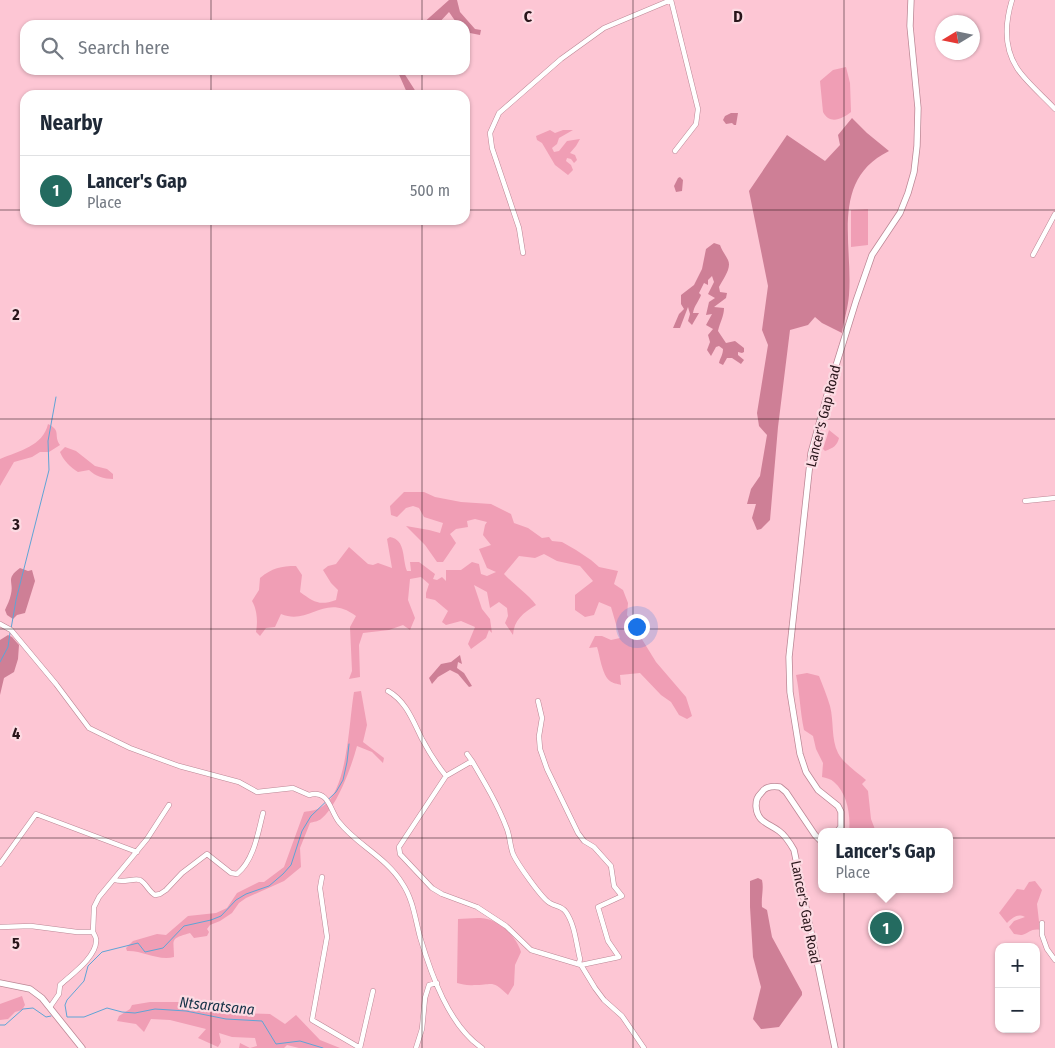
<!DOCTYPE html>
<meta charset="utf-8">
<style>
:root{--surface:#fff;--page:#f2f2f3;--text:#1f2937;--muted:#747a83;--line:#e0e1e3;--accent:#246b60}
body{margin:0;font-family:"Fira Sans Condensed",sans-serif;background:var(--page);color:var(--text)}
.controls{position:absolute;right:15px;bottom:15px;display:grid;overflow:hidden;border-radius:10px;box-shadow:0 1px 4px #0004}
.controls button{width:45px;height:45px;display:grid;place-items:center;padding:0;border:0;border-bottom:1px solid var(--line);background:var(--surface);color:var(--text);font:25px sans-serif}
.compass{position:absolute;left:935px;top:15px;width:45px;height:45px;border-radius:50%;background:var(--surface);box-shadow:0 1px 4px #0004;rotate:260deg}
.you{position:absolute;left:636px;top:626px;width:18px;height:18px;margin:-12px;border:4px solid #fff;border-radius:50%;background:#1a73e8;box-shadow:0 0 0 8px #1a73e833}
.badge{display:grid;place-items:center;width:32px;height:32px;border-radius:50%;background:var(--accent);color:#fff;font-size:16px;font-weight:700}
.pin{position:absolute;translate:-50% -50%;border:2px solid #fff;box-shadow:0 1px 5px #0006}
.popup{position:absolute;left:818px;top:828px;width:135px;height:65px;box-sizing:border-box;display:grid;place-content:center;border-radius:10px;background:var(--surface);filter:drop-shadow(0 1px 4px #0005);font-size:16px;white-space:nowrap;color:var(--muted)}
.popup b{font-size:19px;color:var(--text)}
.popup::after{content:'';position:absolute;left:50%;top:100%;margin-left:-10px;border:10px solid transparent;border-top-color:var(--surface)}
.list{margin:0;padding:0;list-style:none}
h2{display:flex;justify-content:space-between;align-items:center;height:65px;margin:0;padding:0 20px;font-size:21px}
h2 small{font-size:16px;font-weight:400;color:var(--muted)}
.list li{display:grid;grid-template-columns:32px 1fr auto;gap:15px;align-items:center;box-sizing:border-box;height:70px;padding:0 20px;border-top:1px solid var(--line)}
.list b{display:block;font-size:19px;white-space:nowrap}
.list p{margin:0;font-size:16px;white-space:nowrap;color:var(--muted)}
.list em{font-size:16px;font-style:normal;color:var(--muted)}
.icon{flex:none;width:28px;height:28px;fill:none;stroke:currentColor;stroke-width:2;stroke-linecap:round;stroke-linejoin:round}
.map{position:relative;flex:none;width:1055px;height:1048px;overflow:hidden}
.search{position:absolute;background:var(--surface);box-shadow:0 1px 4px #0004;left:20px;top:20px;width:450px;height:55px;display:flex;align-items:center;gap:12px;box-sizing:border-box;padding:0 18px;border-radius:15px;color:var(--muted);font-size:19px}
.panel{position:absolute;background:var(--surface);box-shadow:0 1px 4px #0004;left:20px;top:90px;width:450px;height:135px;border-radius:15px}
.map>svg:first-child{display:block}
.green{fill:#f09eb5}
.forest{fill:#ce7f96}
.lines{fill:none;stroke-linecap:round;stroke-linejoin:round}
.stream{stroke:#5fa4d6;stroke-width:1}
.street-casing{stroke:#bb8795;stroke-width:5.5}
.secondary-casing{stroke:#bb8795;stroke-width:7}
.street{stroke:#fff;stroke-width:4.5}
.secondary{stroke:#fff;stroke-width:5.5}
.grid{fill:none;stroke:#28151a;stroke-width:1;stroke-opacity:0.55}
.labels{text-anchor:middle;stroke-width:4.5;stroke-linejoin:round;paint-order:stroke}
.street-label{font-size:14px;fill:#28151a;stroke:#fcdae2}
.water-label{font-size:15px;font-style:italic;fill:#143247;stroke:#fcdae2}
.grid-label{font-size:16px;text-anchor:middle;font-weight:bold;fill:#28151a;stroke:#fcdae2;stroke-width:4.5;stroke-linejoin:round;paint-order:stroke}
</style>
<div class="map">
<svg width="1055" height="1048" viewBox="0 0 1055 1048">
<rect width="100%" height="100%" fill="#fdc6d4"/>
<path class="green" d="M846,67l4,16 1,29c-9,7 -21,13 -28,0l-3,-31 13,-11z
M550,130l5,3 8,-3h10l-14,8 -2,6 -5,4 2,4 5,-1 8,-10 13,-2 -4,7 -6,7 5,2 2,5 -3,3 -3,-4 -4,-1 -1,3 5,4 2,5 -5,5 -13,-10 -13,-22 -5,-3 -1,-4z
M868,209v36l-17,2v-37z
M48,424c14,7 5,11 12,21l-11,7h-9l-8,5 -18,5 -14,24v-27c19,-8 43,-13 48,-35z
M829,430l10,8c-2,8 -6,10 -14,13l-2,-2z
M65,447l11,4 19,15 12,3 6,5v5c-9,0 -18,-3 -24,-9l-11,2c-7,-4 -15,-12 -18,-20z
M404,492h20l11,5 26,5 30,2 20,10 3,9 14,5 14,10 7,-1 3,4 10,1 14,8 15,10 8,7 19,4 -4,13 9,6 5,13 -1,12 29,47 30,35 6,19 -5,3 -8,-4 -8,-13 -10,-7 -21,-22 -20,2 1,10c-3,-1 -9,-2 -11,-4 -8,-6 -10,-25 -13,-34l-8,1 6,-12h7l9,4 9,-2 -9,-31 -12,-5 -5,13 -9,2 -10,-7v-15l18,-14 -13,-15 -23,-5 -13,-7 -9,4 -16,-2 -15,18c10,11 23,19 32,31 -13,8 -22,15 -23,30l-8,-12 3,-7 -1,-8 -8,-6 -9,6 -3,-16 -13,-7 8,24 8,10 2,14 -3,-3 -3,8 -15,11 -3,-5 7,-17 -14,-6 -15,4 -4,-3 6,-11 -13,-11 -9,-2v-5l3,-9 -8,-7 -11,2 -2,21 7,18 -5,12 -7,-5 -14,5 -26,3 -4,12 1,32 -11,2 3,-8 -2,-44 6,-11c-32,-24 -46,10 -75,-2l-6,13 -9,1 -6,8 -4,-4c2,-10 1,-23 -4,-31l7,-11 1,-12c12,-10 21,-12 36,-12l6,9 -2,17c14,10 19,14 36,8l2,-10 -7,-7 -8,-13 5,-4 8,-2 13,-17 19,17 5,1 5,-2 14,5 -5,-29 3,-2c16,3 12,21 17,34h4l-1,-9h9l16,12 -2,5 4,1 5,-3 4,4v-11h15l11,-8 7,2 2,10 6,2 9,-4 -9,-4 -8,-19 12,-4 -8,-10 2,-10 2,-3 -12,-3 -8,2 1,6 -12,2 -6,5 6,9 -13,19h-6l-12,-17 -19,-19 23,4 11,3 3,-10 -19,-6 -5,-9 -6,-2 -7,2 -9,9 -6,-2 -1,-9z
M807,673l12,3c4,10 8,20 11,30 4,15 1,33 8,47 6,11 19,19 28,27l-4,4 6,7 3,28 5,13h-27c2,-17 -2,-39 -15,-50 -3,-3 -8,-4 -12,-5l1,-14 -7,-14 -3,-13 -9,-6c-4,-18 -4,-36 -8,-55z
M361,691l6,34 -4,17 21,16 -1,5 -11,-11 -15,-6c-5,19 -20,61 -36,73 -2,2 -8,3 -11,4l-10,25 1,19 -17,14 -38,17 -7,5 -7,10 -12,8 -10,4 -3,4 2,3 -2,4 -13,2 -4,-5c-21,6 -16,6 -16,24 -17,4 -32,-7 -47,-6l-1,-3 7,-7 24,-7 9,1 22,-19 28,-3 11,-5 10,-15 22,-11h5l20,-15 20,-55c6,-1 14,-2 19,-6 25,-16 26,-86 31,-114z
M1035,881l7,9 -5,14 3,26c-8,-2 -11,3 -18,5 -2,0 -5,-1 -8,-1l-5,-7 5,-6 11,-4c-8,-4 -13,1 -18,6l-8,-10 18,-24 7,1 5,-8z
M458,919c9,0 21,-2 29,0 15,3 30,19 34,33l-6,13 -1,20 -6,10c-17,-16 -14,-10 -34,-10 -6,1 -12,-1 -17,-2z
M22,996l3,9 -3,5 -7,2 -7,7 -8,1v-16z
M150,1002h37l24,7 14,-1 17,5 28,1 15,10 11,-9 24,25 20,8h-41l-12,-3 -3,3h-45l1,-5 10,5 7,-2 -2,-8 -23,-1 -13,-4 2,9 -3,5 -20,-9 8,-9 -36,-9 -19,-1 -7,13 -8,-8 -19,-3 2,-5 11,-7 2,-4z"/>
<path class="forest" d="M449,0h8l3,12 15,17 6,1 -1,5 -15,-3v-7h-7l-9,-13 -12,13h-16z
M397,70h5l16,25h-10z
M731,113h7l-2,12h-2l-2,-2 -6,1 -3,-4 2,-4z
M852,118l15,15 22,18c-59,29 -36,92 -40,144 -1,13 -5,25 -7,38l-20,-10 -7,-6 -7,8 -18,5 -12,97 -8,93 -9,9 -4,1 -5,-12 4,-14h-9l4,-15 9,-13 7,-41 -8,-9 -2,-13 11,-68 -6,-15 6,-44 -19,-95 38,-56 38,26 15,-16 -2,-10z
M680,177l3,3 -1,11 -6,1 -2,-6 4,-8z
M714,243l6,2c2,6 5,9 8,15 4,8 -5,19 -9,27l1,5 7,1 -1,5 -12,9 10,1c0,8 -4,14 -6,23l8,12 9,-2 9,7v4l-2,1 -4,-1v3l6,5 -3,4 -9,-6h-5l-4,7 -4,-2c1,-5 4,-8 4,-14l-4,-3 -3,1 -5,9 -4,-6 3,-8 -2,-7 5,-6 -7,-4 6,-11 -6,1 3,-13 6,-4 -7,-4 6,-12 -2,-6 -4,4v5l-4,-2 -5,10 2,2c-2,6 -7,11 -8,18h6l-7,12 -4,-4 2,-7 -2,-7 -8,21h-7l6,-14 5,-5 -3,-5v-9l13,-10 8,-16 4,-20z
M20,568l8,3 4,-1 3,11 -10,32 -8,2 -4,4 -6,-4 -2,-5c2,-5 5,-10 6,-16 3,-13 -6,-15 9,-26z
M8,635l4,2 7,8 -1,14 -4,13 -10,6 -4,17v-55z
M460,655l2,9 -4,-2 -1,6 7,5 8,13 -3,1 -11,-13 -8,-4 -12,7 -6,7 -3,-6 12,-14 10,-2z
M758,878l4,2c2,9 -1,17 0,27l5,3 5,27 30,55v3l-23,32 -18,2 -8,-10 8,-32 -8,-30 -3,-50v-26z"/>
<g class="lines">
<path class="stream" d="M11,629l5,-29 33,-130 -1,-29 8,-44
M0,662l8,-15 2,-14
M0,1025h5l18,-16 10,-1 13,9 5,-1
M323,1048l-23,-7 -24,3 -14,-23 -36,-2 -40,-8 -31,-2 -20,4 -13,-1 -15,-4 -23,9h-17l-2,-12 2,-5 17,-19 4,-15 14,-14 36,-9 7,9 18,-4 21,-22 27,-6 10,-4 15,-16 10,-6 23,-8 14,-12 8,-9 11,-34 9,-15 25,-24 7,-12 4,-18 2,-18"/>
<g class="street-casing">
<path id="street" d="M1012,0c-7,23 -8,48 5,68 8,13 27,29 38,41
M523,253l-4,-25 -27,-80 -2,-15 9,-20 62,-54 43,-31 67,-28 27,109 -2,15 -21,27
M1033,255l22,-41
M1025,501l30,-3
M0,624l11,6 45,54 33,44 41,20 49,18 60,16 18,10 36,-4 16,7c20,-6 21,16 30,27 18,23 47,35 63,61 11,16 13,35 18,54 11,37 29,89 62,111
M388,691c18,10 25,30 34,48 7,13 15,26 24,37l26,-15c13,22 26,44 35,68 3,8 3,17 6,25 4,9 29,45 37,49 6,4 11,2 16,9 9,13 10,31 14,47l-1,4
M538,701l4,17 -3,18 1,13 7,20 31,64 6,8 10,6 17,19 3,20 8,10 -24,11 10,34 11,16 -38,8
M467,754l5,7
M446,776l-47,71 1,7 32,34 10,6 35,13 29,19 25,24 50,15 14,23 9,12 18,16 22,32
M0,864l36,-50 101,38
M322,877l-2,11 7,49 -15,83 48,28
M115,880c8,3 19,-2 25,0 6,3 9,12 15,15l5,-1 6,-4 16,-17 25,-19 24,19 6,1c17,-14 21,-41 26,-61
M1042,923v12l5,14 8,11
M0,927l31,-1 46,6h16c1,2 3,5 3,7 2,17 -25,36 -36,46l-1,9 -9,13
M93,932l1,-25 5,-10 48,-58 22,-34
M360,1048l13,-57
M416,1048l6,-19 3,-31 4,-13 8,-2"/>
</g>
<g class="secondary-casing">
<path id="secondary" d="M837,832l4,-5v-15l-3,-6 -20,-16 -12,-18 -6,-18 -10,-62 -1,-35 22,-204 18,-65 27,-87 16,-46 28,-42 8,-20 6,-21 3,-26 1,-38 -8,-82 1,-26
M822,840h-2l-5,-5 -29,-43 -6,-5c-7,-1 -14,-1 -18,5 -5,5 -6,8 -6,14 1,16 12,17 23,25 7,5 11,12 15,19l41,198
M0,983l30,6 12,9 40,50"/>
</g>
<use href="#street" class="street"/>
<use href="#secondary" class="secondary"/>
</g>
<path class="grid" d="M211,0v25M422,0v25M633,0v1048M844,0v1048M211,70v25M422,70v25M0,210h25M465,210h590M211,220v828M422,220v828M0,419h1055M0,629h1055M0,838h1055"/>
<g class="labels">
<g class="street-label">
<text transform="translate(823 416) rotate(-76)" y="5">Lancer's Gap Road</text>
<text transform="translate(806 912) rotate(79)" y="5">Lancer's Gap Road</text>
</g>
<g class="water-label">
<text transform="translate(217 1006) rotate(6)" y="5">Ntsaratsana</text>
</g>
</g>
<g class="grid-label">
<text x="528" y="22">C</text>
<text x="738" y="22">D</text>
<text x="16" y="320">2</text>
<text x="16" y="530">3</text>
<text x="16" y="739">4</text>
<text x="16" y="949">5</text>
</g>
</svg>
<div class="controls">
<button>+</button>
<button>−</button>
</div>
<svg class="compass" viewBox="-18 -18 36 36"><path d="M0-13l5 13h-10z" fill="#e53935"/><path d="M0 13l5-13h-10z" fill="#747a83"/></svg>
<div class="you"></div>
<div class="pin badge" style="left:886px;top:928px">1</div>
<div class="popup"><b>Lancer's Gap</b>Place</div>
<div class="search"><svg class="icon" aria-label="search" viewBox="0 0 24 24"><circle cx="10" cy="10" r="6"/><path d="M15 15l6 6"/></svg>Search here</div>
<section class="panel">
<h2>Nearby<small></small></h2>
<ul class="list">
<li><span class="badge">1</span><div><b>Lancer's Gap</b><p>Place</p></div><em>500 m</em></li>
</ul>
</section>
</div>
